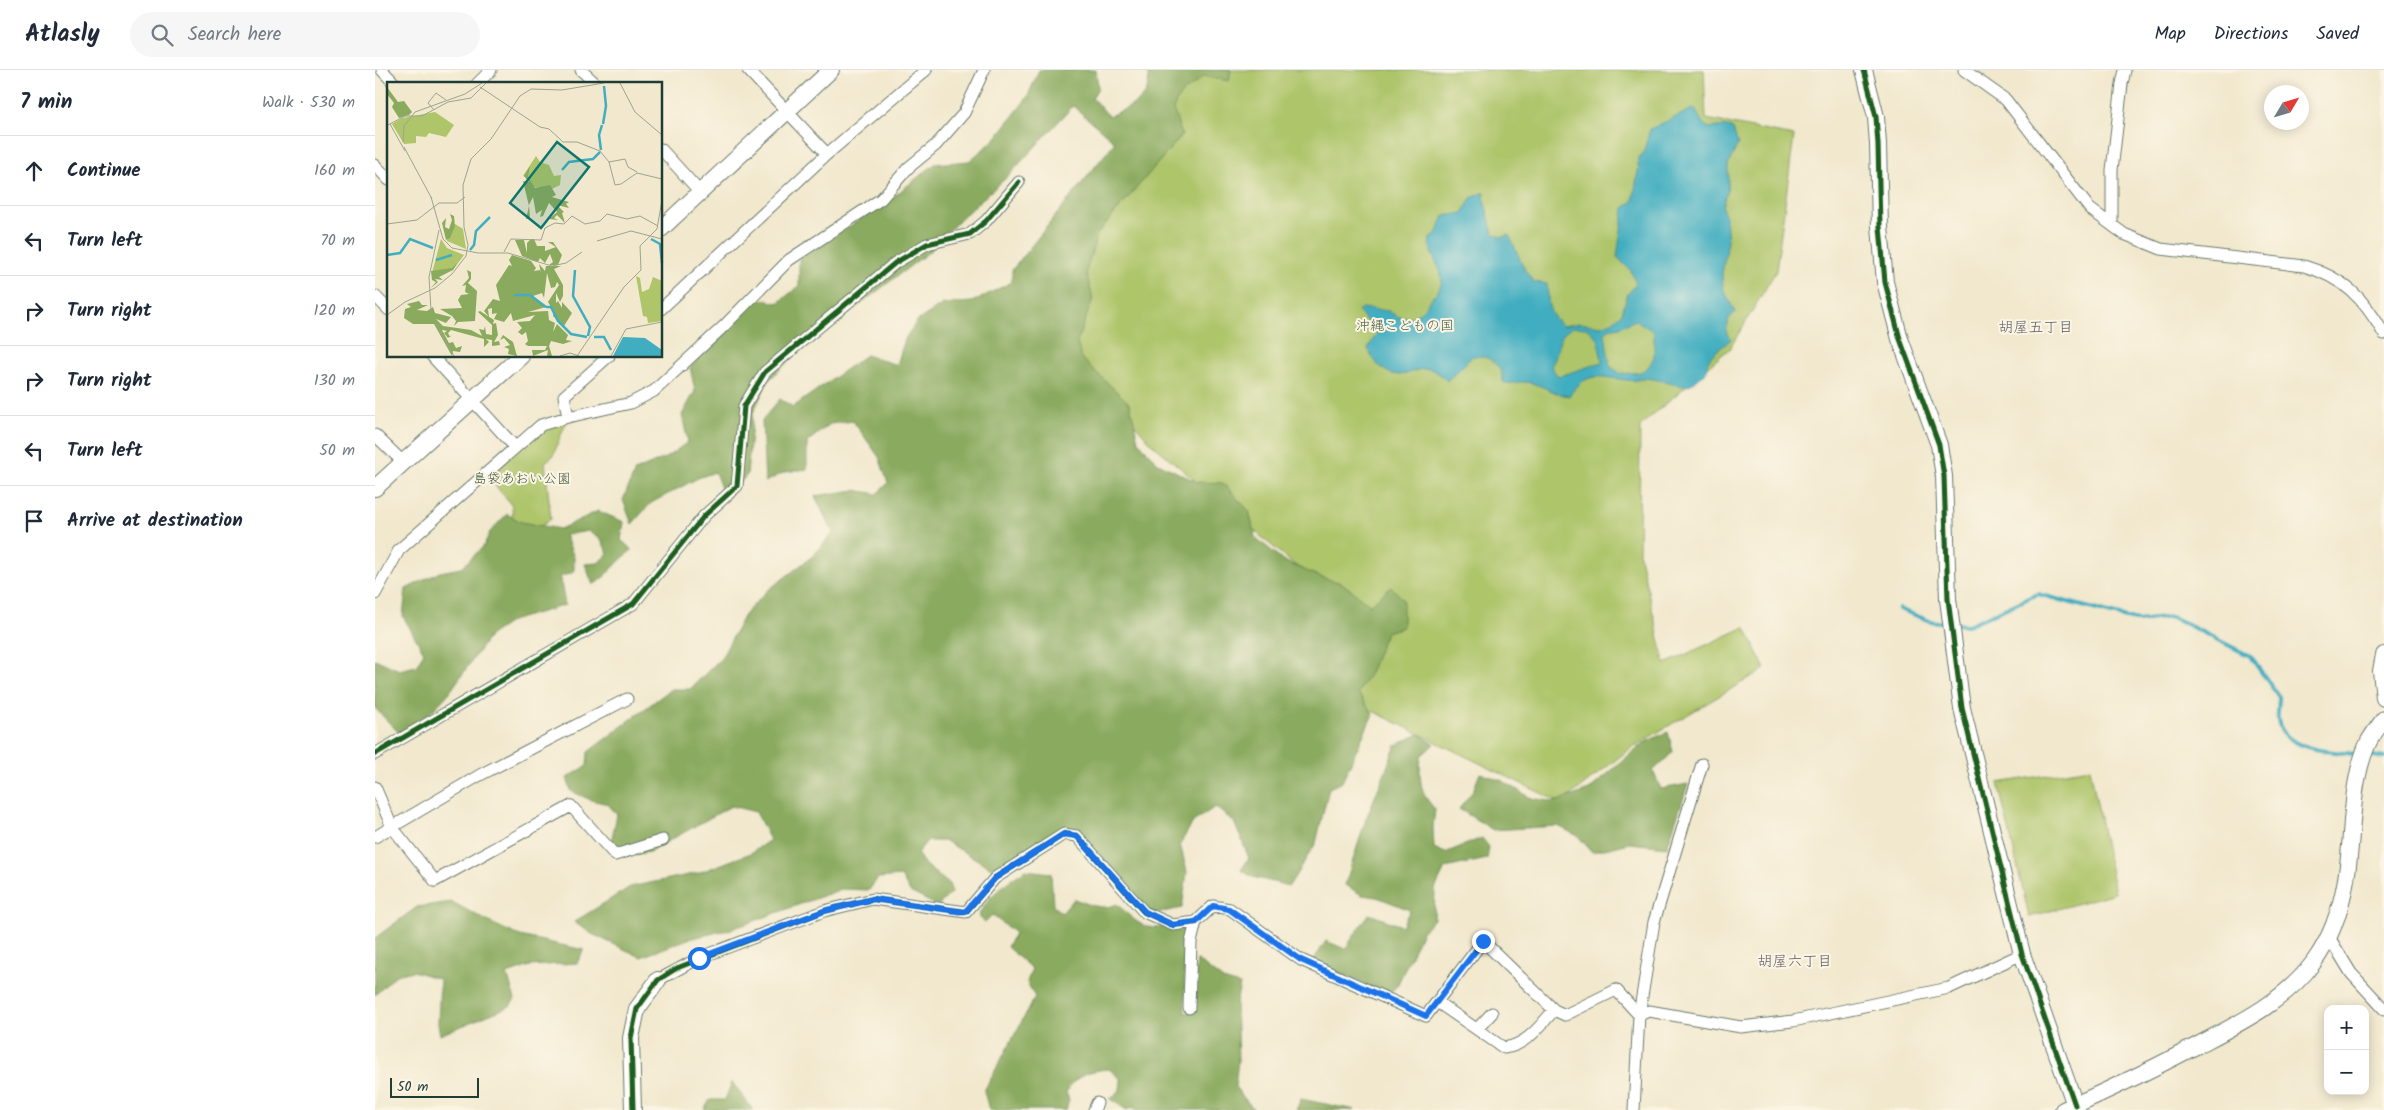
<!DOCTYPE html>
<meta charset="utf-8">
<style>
:root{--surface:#fff;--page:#f6f6f7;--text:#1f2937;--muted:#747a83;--line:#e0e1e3}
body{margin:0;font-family:Kalam,"Klee One",sans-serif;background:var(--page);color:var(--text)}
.controls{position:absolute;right:15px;bottom:15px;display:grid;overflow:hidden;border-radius:10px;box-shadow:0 2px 12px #0003}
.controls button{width:45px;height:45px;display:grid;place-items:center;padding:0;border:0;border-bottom:1px solid var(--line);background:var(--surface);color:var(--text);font:25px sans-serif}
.compass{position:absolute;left:1889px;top:15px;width:45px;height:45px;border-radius:50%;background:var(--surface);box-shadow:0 2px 12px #0003;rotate:52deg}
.scale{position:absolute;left:15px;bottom:12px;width:89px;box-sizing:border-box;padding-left:5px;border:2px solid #1f3d34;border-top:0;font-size:14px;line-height:18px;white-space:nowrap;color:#1f3d34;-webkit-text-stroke:4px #fcf5e5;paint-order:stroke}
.stop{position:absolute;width:15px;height:15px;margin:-11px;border:4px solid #1a73e8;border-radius:50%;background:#fff}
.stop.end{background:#1a73e8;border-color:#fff;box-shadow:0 1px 5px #0008}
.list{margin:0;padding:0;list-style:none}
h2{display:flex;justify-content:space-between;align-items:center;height:65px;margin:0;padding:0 20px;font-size:21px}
h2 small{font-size:16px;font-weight:400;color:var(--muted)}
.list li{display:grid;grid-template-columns:32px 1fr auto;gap:15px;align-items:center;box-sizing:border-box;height:70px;padding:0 20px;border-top:1px solid var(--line)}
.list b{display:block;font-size:19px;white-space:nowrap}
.list em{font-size:16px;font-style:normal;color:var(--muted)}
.icon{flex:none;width:28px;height:28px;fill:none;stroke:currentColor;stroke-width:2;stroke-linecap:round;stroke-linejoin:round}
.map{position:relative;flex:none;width:2009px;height:1040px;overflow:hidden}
header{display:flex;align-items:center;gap:30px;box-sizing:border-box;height:70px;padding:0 25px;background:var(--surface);border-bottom:1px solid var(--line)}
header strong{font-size:24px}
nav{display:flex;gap:28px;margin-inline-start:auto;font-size:18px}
.search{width:350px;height:45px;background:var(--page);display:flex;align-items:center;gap:12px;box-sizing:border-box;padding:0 18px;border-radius:28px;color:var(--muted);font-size:19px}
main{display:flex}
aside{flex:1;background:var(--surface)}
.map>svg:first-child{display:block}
.green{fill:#aec56a;stroke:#66814f}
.forest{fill:#8aaa5e;stroke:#547449}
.water{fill:#41adc0;stroke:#30757a;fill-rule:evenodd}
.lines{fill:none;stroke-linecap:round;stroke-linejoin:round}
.stream{stroke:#41adc0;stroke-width:4}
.street-casing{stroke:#68796a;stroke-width:13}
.secondary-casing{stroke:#68796a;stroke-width:18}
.street{stroke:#fff;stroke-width:11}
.secondary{stroke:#fff;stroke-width:16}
.cycleway-casing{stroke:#fcf5e5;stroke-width:8}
.cycleway{stroke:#1b5e20;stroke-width:5}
.route{stroke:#1a73e8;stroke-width:6}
.labels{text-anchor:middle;stroke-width:4;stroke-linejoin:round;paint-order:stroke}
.park-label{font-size:14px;fill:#435f42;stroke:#fcf5e5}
.neighbourhood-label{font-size:15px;fill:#5b5d63;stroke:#fcf5e5}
.inset-river{fill:none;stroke:#41adc0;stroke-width:2.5}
.inset-road{fill:none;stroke:#9da490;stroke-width:1}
.view{fill:#0f766e;fill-opacity:0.15;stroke:#0f766e;stroke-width:2.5}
.inset-edge{fill:none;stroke:#1f3d34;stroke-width:2.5}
</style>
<header>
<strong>Atlasly</strong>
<div class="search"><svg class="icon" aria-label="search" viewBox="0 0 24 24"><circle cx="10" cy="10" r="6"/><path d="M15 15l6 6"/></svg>Search here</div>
<nav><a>Map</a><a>Directions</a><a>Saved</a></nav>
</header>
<main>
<aside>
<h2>7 min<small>Walk · 530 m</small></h2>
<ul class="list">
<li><svg class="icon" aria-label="ahead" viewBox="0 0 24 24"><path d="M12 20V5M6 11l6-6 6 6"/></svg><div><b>Continue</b></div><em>160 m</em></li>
<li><svg class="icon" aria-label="left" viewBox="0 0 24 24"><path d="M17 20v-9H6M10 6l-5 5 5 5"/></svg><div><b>Turn left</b></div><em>70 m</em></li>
<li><svg class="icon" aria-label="right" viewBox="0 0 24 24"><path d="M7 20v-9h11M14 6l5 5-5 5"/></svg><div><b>Turn right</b></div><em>120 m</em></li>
<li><svg class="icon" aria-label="right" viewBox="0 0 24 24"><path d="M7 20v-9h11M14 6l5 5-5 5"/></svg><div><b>Turn right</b></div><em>130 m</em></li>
<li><svg class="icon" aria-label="left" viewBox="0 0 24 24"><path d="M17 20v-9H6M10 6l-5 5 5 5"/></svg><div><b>Turn left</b></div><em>50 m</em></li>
<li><svg class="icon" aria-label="arrive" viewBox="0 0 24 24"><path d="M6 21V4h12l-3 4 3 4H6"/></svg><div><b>Arrive at destination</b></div></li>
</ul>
</aside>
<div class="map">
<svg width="2009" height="1040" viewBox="0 0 2009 1040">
<rect width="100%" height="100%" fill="#fcf5e5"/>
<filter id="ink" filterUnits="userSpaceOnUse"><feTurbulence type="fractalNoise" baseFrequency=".02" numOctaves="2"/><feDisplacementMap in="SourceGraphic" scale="10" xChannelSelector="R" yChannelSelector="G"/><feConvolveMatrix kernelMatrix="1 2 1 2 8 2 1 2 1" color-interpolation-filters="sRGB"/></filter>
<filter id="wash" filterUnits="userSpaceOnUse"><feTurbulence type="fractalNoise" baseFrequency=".0096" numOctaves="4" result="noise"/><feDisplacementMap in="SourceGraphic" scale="20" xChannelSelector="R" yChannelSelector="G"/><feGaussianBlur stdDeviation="1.12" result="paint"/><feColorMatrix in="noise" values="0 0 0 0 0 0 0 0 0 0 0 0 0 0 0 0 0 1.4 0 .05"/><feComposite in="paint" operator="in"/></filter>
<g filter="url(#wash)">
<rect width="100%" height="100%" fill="#f1e8cd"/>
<path class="green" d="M812,0h517l2,49 88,17 -18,135 -46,77 -90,78 -1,127 26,111 80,-37 20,42 -134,79 -70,55 -211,-103 31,-71 -89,-66 -141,-120 -80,-92 -3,-95z
M193,347l-15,39 -8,6 6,57 -24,17 -14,-14 -1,-16 -25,-31 54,-50z
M1715,698l25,125 -86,24 -31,-134z"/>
<path class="forest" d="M664,0h57l2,18 -6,10 17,18c20,-8 48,-19 37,-46h85l-2,11 -25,-5 -24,19 -7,14 9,26 -85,99 -11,38 7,27 -16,43 4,16 49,46 8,37 20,22 39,19 26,1 26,28 6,26 29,24 36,16 22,6 28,22 21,-18 12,12v28l-17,5 -16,41 -12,20 15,21 -31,68 -13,6 -13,55 -27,43 -36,-9 -12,-7 8,-12 -15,-36 -19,-15 -22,15 -13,22 7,28 -5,36 -35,7 -82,-86 -68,42 -52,-30h-18l-10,12 8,12 24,19 3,8 -14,14 -28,-14 -9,-16 -23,2 -9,12 -27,-1 -110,40 -44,10 -47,18 -49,-23 -18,-12 56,-35 68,-14 53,-20 19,-13 -14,-28 -25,-6 -82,46 -23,4 -15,-14 6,-27 -9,-11 -17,-4 -20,-9 -4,-13 20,-12 1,-14 83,-63h19l32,-32 22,-42 23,-24 47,-36 19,-22 -18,-37 40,-6 22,4 11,-11 -9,-26 -26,-36 -23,3 -23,18v27l-22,3 -20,10 -3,-62 18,-21 13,8 73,-52 31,10 8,-26 12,-18 26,-17 29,-2 40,-20v-12l103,-128 -42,-36 -65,70 -47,42 -31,33 -129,98 -33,32 -15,32 -6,62 -22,24 -10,-27 -17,6 -47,25 -19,21 -9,-24 12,-29 32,-14 21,-15 -6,-27 13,-24 -5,-24 66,-69 22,5 21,-17v-27l85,-55 51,-40 34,-3 25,-21 33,-42z
M223,441l26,11 -3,18 11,10c-15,11 -24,26 -39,35l-8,-21 13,-1 10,-10 -7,-13 -13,-9 -23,4 9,22v15l-14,5 5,28 -54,16 -21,14 -41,58 -15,16 -34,25 -25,-26v-49l24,11 17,-4 8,-13 -21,-37 3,-27 34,-17 21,-4 23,-22 6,-14 17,-18 14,8 39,7z
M1293,662l5,20 -20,19 8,18 27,-5 -21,63 -37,-4 -38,9 -14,-16 -20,-10 -65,4 -34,-21 14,-18 7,-18 23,8 28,17 24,4 34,-12 54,-47z
M1044,664l15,10 -13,12c-2,21 -2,37 14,53l-2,18 1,21 11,5 37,-15 7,9 -2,12 -42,9 -10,21 -1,30 -12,13 -25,54 -9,9 -75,-34 13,-20 19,8 24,-35 33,12 8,-16 -33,-13 -15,-2 -17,-10 21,-66 30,-74z
M651,800l25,3 2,33 9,7 12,-14c15,5 28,12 43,5 28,27 31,28 67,17l1,92 8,-2 4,-51 26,20 17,5 -4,18 2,57 -3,27 19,23h-116l-6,-3 -5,3 -17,-11 10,-9 1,-11 -12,-10c-21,2 -30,4 -43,23l3,8 -3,10h-77l-5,-19 51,-94 -8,-15 5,-13 -25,-22 8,-14 -23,-18 -7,7 -7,-6c11,-21 28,-34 48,-46z
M77,832l39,21 29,13 64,14 -7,13 -47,3 -23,8 8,25 -5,7 -70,29 -2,-12 2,-44 -27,-8 -17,4 -21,20v-57l42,-31z
M357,1012l21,28h-49l6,-10h15z
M926,1029l54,11h-59z"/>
<path class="water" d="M1320,38c15,34 17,12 38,21l5,15 -10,21v21l-6,21 4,10 2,25 -6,32 1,14 12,24 -6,7 -3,11 5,9c-9,10 -26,16 -24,31 -21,25 -28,14 -54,9 -9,-2 -18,3 -27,1 -28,-3 -38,-10 -57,16 -17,-2 -30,-14 -47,-14 -8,0 -11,3 -19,0 -2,-18 -12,-26 -30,-26l-26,25c-5,-5 -12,-12 -20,-12 -10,-1 -19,6 -28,6 -14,0 -28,-15 -31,-27l9,-15 -19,-22 4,-3 27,3c4,4 13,8 20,7 9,-2 16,-10 20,-17 3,-4 8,-8 10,-12 10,-19 -13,-32 -9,-51l6,-4 8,-18 19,-3 8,-15 14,-6 -1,8 9,33 8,4 8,-2 16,35 9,12 13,2c2,19 -1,29 16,42l17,-3 21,3 11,-4 10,-9 5,-18 9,-11 -5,-13 -14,-14 7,-49 9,-7 6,-36 -2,-1 3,-8 3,-2 7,-25zM1261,250l18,12v25l-5,9 -8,6 -20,2 -11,-8 -5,-32 3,-5 12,-2zM1198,257l15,1 10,11 4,23 -42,14 -4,-2 -5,-8c11,-15 2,-29 22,-39z"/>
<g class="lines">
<path class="stream" d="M1524,539l31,12 17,2
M1581,554l12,1 70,-31 100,27 34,-4 78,39 29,41c0,7 -2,16 -1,23 6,32 56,32 80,34
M1993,685l16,3"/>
</g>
</g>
<g filter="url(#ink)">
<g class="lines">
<g class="street-casing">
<path id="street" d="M7,0l13,14
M206,0l15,14
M373,0l79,84
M1589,0l42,30 84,109 34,25 37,15 143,17c40,12 59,31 80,68
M102,14l14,-14
M286,79l39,43
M0,95l14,15
M1737,155v-55l10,-86 3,-14
M0,226l14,14
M286,239l166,-155 99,-84
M57,286l83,91
M193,347l-4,-21 45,-40
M0,365l28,27
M0,524l24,-44 142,-125 27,-8 63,-14 23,-12 70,-65 65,-66 92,-61 27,-31 28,-23 28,-32 20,-43
M0,684l258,-150 71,-88 33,-30 7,-80 21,-34 130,-109 32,-19 43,-10 16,-13 33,-39
M0,717l17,40 43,54 136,-75 44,49 48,-15
M0,767l105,-62 147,-76
M1954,867l22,36 33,36
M283,910l41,-22 125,-47 49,-12 93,13 29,-34 69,-44 13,2 67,76 29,13 23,-3
M1062,932l67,46c23,-3 36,-22 50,-38
M814,938l2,-66 5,-20 17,-16 17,3 71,51 125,56 57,-75 71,69 11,5 51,-25 23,25
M1264,945l10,-4 92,16 52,-6 156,-33 73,-34
M1102,959l15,-16
M719,1040l3,-7
M1259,1040l5,-95 15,-93 48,-158"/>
</g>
<g class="secondary-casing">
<path id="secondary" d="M1489,0l12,47 2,27 2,83 5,55 15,57 39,106 5,31 4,123 14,109 60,246 53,151
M286,159l170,-159
M0,418l146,-132
M2009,585l-3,16 3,27
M258,1040l-2,-72 6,-29 21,-29
M1688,1040c45,-19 89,-41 133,-64 42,-22 88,-44 117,-83 18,-24 28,-54 33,-84 8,-44 3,-96 23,-138 4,-7 10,-15 15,-22"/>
</g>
<use href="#street" class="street"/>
<use href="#secondary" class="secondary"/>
<g class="cycleway-casing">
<path id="cycleway" d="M1489,0l12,47 2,27 2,83 5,55 15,57 39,106 5,31 4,123 14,109 60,246 53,151
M0,684l258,-150 71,-88 33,-30 7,-80 21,-34 130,-109 32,-19 43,-10 16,-13 33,-39
M258,1040l-2,-72 6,-29 21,-29 19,-12 147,-57 49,-12 93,13 29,-34 69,-44 13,2 67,76 29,13 23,-3"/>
</g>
<use href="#cycleway" class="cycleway"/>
</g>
</g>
<g class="lines" filter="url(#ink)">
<path class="route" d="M324,888l125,-47 49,-12 92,13 30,-34 69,-44 13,2 68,76 28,13 23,-3 17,-16 16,3 72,51 125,56 57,-75"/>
</g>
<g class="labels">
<g class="park-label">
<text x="1030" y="260">沖縄こどもの国</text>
<text x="147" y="413">島袋あおい公園</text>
</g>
<g class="neighbourhood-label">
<text x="1661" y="262">胡屋五丁目</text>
<text x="1420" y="896">胡屋六丁目</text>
</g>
</g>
<g transform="translate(12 12)">
<rect width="275" height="275" fill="#f1e8cd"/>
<path d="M48,30l19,13 -8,12 -17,-4 -3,4 -10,-1v7l-12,1 -12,-20 10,-6zM149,74l4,6 9,3 5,11 7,-1 -1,10 -8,4 -20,-2 -3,-9 -6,-2zM68,142l8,5 3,20 -19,-8 2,-11zM54,157l6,9 17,7 -11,15 -21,3zM249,194l4,2 2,14 7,-3 4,-12 9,4v40l-14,2 -1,-6 -4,-1z" fill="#aec56a"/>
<path d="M0,5l11,15 6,-1 8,11 -3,3 -10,3 -7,-11 2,-4 -7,-9zM143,84l-2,11 7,11 15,-3 6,10 -4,2 17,5 -3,2 3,4 -12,-3 7,7 -2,1 3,10 -8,-8 -3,3 4,2 -9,-1 8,-7 -8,-9 -6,13 -3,1 2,-7 -6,4 -3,-17 -4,8 1,13 -4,1 3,-13 -6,-25 6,1 -5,-6zM63,132l4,2 1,10 -5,12 -4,2 -4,-17 4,-5 -1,9 4,2 3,-9zM144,157h3l3,7h8v5l11,-4 -8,-5h5l9,13 -4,10h-9l4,-3 -3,-8 -5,9 -5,-5 -2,4 -16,-6 -7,-16h9l3,13v-10zM125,173l19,6 5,7 -2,3 6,-1 1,3 -2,-9 6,7 1,-5h15l-7,3 9,16v11l-3,6 -4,-9v10l2,-2 4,7v-6l10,11 -8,13 -11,-10 1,-4 -6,-10 11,-17 -2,-3 -2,5 -4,1 -4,-15 -3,25 -2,-5 -9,3 13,11 -18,5 20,-1 1,9 6,3 -2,9 4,-8 11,11 -2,5 6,1 -9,3 -12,-3 -2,5 3,10h-5l1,-6 -15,6 -1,-6h13l2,-4h-19l-3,-2 3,-3 -2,-9 -4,3 -4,-3 4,-4 -5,-6 13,-1 5,-6 -22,6 -2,-8 -7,9 -10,-3 3,-6 -5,1v-6l-4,1 1,8 -5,-6 9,-12 7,2 -4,-16 13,-20 3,1 -3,-6zM70,181l-4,7 -14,7 4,3 -8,-1 3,3 -7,6 5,-6 -4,-2 -1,-9 21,-3zM80,188l4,2v7l-3,4 9,8 -2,30 -17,1 -4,4 2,-5 -4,-5 -12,-7 22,-1 -4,-8 3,-5 8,-1 -4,-2 1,-7 -4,1 7,-8zM32,219l3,4h6l-11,5 10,1 6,-4 2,6 16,4 -5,6 -10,-4 7,7 28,4 11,6 -3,-7 5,1 1,-4 1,8 6,1v-10l-14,-13 2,-1 14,9 -1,4 3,-1 2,12 -4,7 5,-1 1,4 -8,1v-6l-6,-1 3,3 -5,5v-8l-33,-9 -3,3 2,4 2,-2 -4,3 -4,-5 3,-2 -4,-1h-1l7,13 4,-1 3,6 6,-2 -2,6 -7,-1 -1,5 -18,-32h-21l-9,-6 1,-9 6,-2 -4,-3zM116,253l10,7 4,14 -9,-2 1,-5 -5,-2 6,-2 -6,-7 -4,2z" fill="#8aaa5e"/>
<path d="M236,255l22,1 17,12v6h-49z" fill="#41adc0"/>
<path class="inset-river" d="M216,42l3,-18 -2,-20M214,68l-2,-15 3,-10M175,88l7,-8 24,-3 7,-7M264,157l9,5 2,19M83,168l4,-5 2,-14 14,-14M0,173l13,-2 10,-14 23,9M49,178l16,-5M188,188l-2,26 17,31 -2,9M127,213h16l16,12M159,225h5l7,14 13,13 16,3M207,255h10l7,13"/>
<path class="inset-road" d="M233,1l15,29 27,23M93,5l60,40 9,2 14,13h14l23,9 9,11 6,23 6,-1 16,-11 25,6M47,28l-6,-7 8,-10 10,7M3,42l15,27M1,43l17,-9h17l26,-14 23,-4 15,-15M16,60l1,-16 11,-14 50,-18 17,-11M17,65l28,52M222,80l16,-3 3,8 9,5M44,115l12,42 9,9 26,5h30l44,13 14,-3 16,-11M0,142l30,-4 22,-17h18l8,-6M210,159l34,-10 31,8M117,170l7,-13 30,1 4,-12 10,-5 9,1 8,-8 13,8 15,-3 7,-7 20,5 13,-3 18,10M44,228l-2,-33 10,-47M0,233l18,-13 30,-14 17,-14 14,-18 2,-11 -4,-18 -1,-42 8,-26 20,-20 29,-43 11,-7 31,1 42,-7M49,242l18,32M173,274l10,-3 9,3M190,274l47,-69 17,-17 -1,-24 17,-17 5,-29M224,274l15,-27 36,-7"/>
<path class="view" d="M170,60l32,25 -48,61 -31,-25z"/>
<rect width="275" height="275" class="inset-edge"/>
</g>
</svg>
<div class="controls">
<button>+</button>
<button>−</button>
</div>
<svg class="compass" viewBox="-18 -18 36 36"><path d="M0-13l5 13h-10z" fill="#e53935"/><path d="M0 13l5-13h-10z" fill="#747a83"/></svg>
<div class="scale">50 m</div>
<div class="stop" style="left:324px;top:888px"></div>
<div class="stop end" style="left:1108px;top:871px"></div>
</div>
</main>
